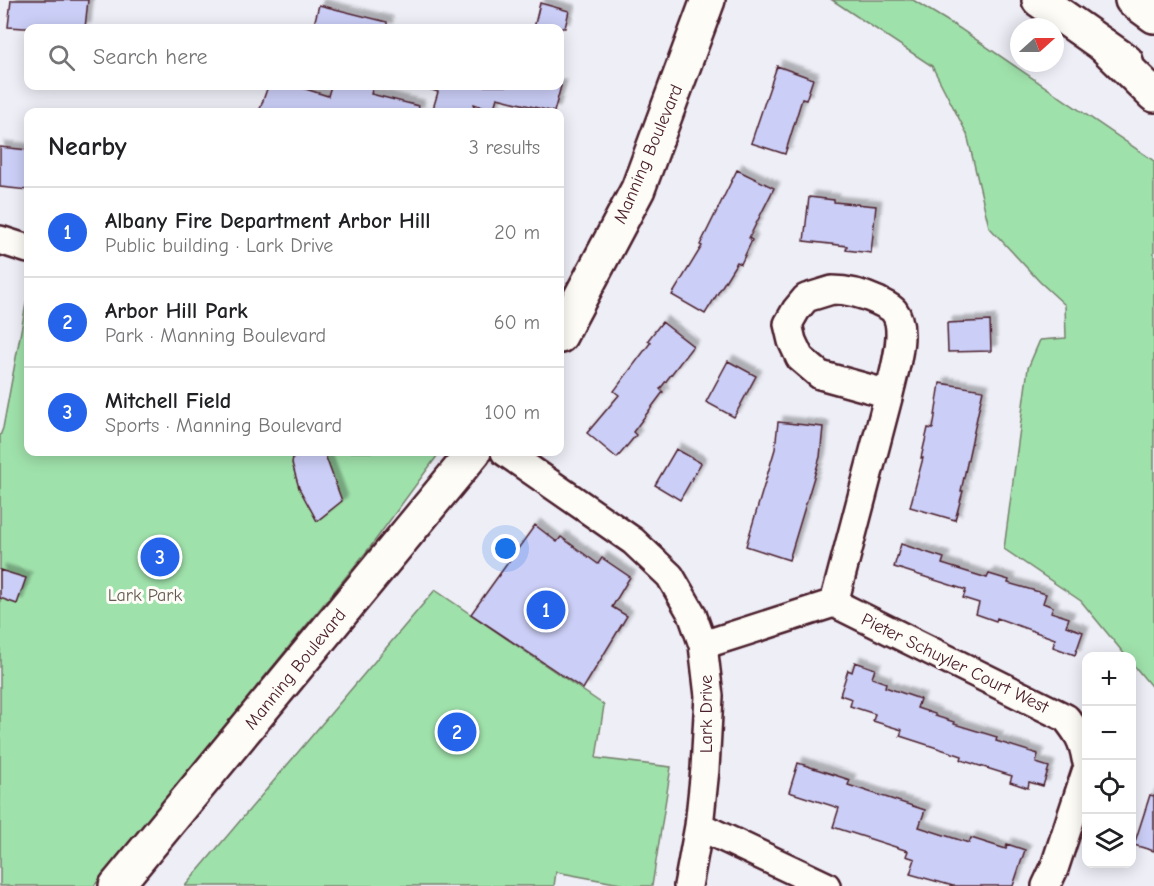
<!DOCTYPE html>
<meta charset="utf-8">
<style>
:root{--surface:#fff;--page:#f2f2f2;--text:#202124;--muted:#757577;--line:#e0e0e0;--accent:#2563eb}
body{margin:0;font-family:"Comic Neue",sans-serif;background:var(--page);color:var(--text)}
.controls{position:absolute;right:18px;bottom:18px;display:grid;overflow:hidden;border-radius:12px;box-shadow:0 3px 15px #0003}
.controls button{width:54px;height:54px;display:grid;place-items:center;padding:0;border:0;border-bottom:2px solid var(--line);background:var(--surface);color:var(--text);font:30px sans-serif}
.compass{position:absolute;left:1010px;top:18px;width:54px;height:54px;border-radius:50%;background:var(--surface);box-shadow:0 3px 15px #0003;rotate:69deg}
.you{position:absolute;left:506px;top:549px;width:21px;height:21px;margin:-15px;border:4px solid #fff;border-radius:50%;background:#1a73e8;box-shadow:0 0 0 9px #1a73e833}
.badge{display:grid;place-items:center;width:39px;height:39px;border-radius:50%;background:var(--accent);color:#fff;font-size:20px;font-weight:700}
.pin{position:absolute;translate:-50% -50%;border:3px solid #fff;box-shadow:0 2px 6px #0006}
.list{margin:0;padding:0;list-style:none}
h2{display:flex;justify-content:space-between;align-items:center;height:78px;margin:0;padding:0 24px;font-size:26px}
h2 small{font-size:20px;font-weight:400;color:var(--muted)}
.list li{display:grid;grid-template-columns:39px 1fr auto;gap:18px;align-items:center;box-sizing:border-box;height:90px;padding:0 24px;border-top:2px solid var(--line)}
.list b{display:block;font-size:22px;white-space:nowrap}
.list p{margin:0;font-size:20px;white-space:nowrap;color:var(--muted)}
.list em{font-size:20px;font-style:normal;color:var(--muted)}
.icon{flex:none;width:33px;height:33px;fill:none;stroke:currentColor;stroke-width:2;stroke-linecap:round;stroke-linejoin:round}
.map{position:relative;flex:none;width:1154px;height:886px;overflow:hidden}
.search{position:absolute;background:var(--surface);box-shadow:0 3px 15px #0003;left:24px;top:24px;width:540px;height:66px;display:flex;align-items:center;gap:15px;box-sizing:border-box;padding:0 21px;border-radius:12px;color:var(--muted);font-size:22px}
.panel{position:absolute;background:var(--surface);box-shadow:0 3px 15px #0003;left:24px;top:108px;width:540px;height:348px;border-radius:12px}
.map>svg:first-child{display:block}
.green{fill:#9fe1ab;stroke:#74806b;stroke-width:1.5}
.building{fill:#cbcef6;stroke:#4a1f2b;stroke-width:1.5;filter:url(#shadow)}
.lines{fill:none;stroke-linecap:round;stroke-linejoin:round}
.minor-casing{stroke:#4a1f2b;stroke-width:32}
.tertiary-casing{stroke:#4a1f2b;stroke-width:38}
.primary-casing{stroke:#4a1f2b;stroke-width:38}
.motorway-casing{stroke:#4a1f2b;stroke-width:38}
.minor{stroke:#fdfcf7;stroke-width:27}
.tertiary{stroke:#fdfcf7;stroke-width:33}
.primary{stroke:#fdfcf7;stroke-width:33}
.motorway{stroke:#fdfcf7;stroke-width:33}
.labels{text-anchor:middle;stroke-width:6;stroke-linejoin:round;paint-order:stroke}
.street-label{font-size:18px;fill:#4a1f2b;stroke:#fdfcf7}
.park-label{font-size:18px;fill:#645951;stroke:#fdfcf7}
</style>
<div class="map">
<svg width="1154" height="886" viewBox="0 0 1154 886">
<defs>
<filter id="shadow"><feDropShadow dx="5.5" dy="-5.5" stdDeviation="1.5" flood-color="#0004"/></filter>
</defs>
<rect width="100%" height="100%" fill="#eeeef7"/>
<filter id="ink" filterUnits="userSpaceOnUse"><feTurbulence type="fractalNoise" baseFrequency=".0167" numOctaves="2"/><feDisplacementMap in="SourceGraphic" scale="12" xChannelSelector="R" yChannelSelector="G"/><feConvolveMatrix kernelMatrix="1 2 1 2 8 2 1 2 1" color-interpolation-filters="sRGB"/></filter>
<g filter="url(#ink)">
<path class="green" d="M832,0h81l46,28 195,133v529l-22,-27v-7h-6l-45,-55 -77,-52 24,-181 12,-28 26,-2 -1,-33 -25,-23 -51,-55 -22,-93 -35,-68z
M28,293v159h412l-69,94 -277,340h-94v-450l3,-8z
M435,590l169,115 -8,53 75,9 -19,119h-21l-75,-14 -2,14h-369z"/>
<path class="building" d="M11,0h77l-3,28h-61l-16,-1z
M540,3l29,8 -4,17h-31z
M319,5l68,17v6h-74z
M777,66l36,13 -7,21 -4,-1 -17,55 -34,-11z
M268,86h28l32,10 3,-10h42l-2,8 48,12 -1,6h-159z
M429,86h132l-7,26 -57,-14 -4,13 -19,-7 -1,8h-41l6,-20 -9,-3z
M0,147l28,3v40l-28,-3z
M737,170l37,18 -25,50 3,2 -11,24 -4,-2 -32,52 -33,-19 30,-49 -2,-1z
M809,197l25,3v2l42,4 -5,47 -25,-3 1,-4 -43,-5z
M990,321l1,30 -43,1 -1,-29z
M662,322l31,24 -33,43 3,3 -30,40 3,3 -19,23 -30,-25 32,-38 -5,-4 37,-49 -3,-2z
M728,361l28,15 -22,41 -28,-15z
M940,383l43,7 -22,101h2l-8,29 -45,-13 13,-49h-2l7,-30 5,1z
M778,422l45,5 -3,30 -31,103 -43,-14 29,-97z
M676,449l25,14 -21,37 -25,-15z
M294,452h30l18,49 -25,20 -18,-33 -7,-25z
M535,525l22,17 4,-5 37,27 4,-6 28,19 -18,30 15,9 -44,73 -112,-75z
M901,544l43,14 -2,6 45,14 2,-4 20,6 -1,3 38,11 -3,9 10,4 -2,5 18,6 -3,8 17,6 -8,23 -22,-8 2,-8 -58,-21 -1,3 -20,-7 3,-11 -16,-5 3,-8 -72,-23z
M0,570l26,8 -9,26 -17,-6z
M855,662l20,7 -3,9 14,5 -1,4 35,12 -3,9 18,6v2l19,6v2l43,13 -1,4 42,13 -2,9 13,4 -6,19 -14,-4 -1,6 -18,-6 2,-6 -51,-16 1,-4 -62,-20 2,-6 -29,-9 2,-7 -25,-8 2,-7 -12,-4 8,-25 4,2z
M798,763l52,17 -2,5 77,25 -6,17 50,16 2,-5 35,11 1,-5 18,6 -12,36h-60l-43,-12 5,-15 -9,-3 2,-5 -75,-24 6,-19 -50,-16z
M1150,795l4,1v55l-20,-6z"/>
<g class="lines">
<g class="minor-casing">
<path id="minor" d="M0,240l28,9
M832,290c16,0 31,4 46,11 5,3 12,5 16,10 14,18 0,61 -5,83l-69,-19 -20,-17 -8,-17 -4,-17 8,-14 10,-12z
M505,452l128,89 37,35 22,38 11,31 6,51 -4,73 -6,57 -11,60
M834,603l55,-209
M703,645l131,-42 232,115c11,14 17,22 20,41
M699,826l127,60
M1046,886l8,-17 32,-97"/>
</g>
<g class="tertiary-casing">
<path id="tertiary" d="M560,336l78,-147 70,-189
M116,886l358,-434"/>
</g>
<g class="primary-casing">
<path id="primary" d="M1039,0l87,61
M1132,0l22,16"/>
</g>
<g class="motorway-casing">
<path id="motorway" d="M1103,45l51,50"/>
</g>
<use href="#minor" class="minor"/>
<use href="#tertiary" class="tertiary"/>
<use href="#primary" class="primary"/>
<use href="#motorway" class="motorway"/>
</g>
</g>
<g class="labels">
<g class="street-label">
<text transform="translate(648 154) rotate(-67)" y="6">Manning Boulevard</text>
<text transform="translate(955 663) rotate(26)" y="6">Pieter Schuyler Court West</text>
<text transform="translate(295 669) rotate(-51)" y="6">Manning Boulevard</text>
<text transform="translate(706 714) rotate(-90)" y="6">Lark Drive</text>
</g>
<g class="park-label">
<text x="145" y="601">Lark Park</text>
</g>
</g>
</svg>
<div class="controls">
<button>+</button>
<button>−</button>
<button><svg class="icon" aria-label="locate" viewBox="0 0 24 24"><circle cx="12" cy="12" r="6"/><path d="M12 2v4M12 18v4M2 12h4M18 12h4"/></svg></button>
<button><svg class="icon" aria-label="layers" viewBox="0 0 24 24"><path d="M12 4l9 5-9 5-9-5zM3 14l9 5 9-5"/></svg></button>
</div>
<svg class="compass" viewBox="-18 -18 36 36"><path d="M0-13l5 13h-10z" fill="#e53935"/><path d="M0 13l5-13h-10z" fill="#757577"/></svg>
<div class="you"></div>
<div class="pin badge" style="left:546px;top:610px">1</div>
<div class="pin badge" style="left:457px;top:732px">2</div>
<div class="pin badge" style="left:160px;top:557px">3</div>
<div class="search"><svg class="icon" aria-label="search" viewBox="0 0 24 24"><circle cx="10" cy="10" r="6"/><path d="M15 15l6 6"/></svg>Search here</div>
<section class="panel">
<h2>Nearby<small>3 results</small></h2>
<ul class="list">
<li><span class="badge">1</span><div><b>Albany Fire Department Arbor Hill</b><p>Public building · Lark Drive</p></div><em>20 m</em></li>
<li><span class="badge">2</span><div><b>Arbor Hill Park</b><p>Park · Manning Boulevard</p></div><em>60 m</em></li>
<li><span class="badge">3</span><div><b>Mitchell Field</b><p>Sports · Manning Boulevard</p></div><em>100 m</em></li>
</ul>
</section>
</div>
